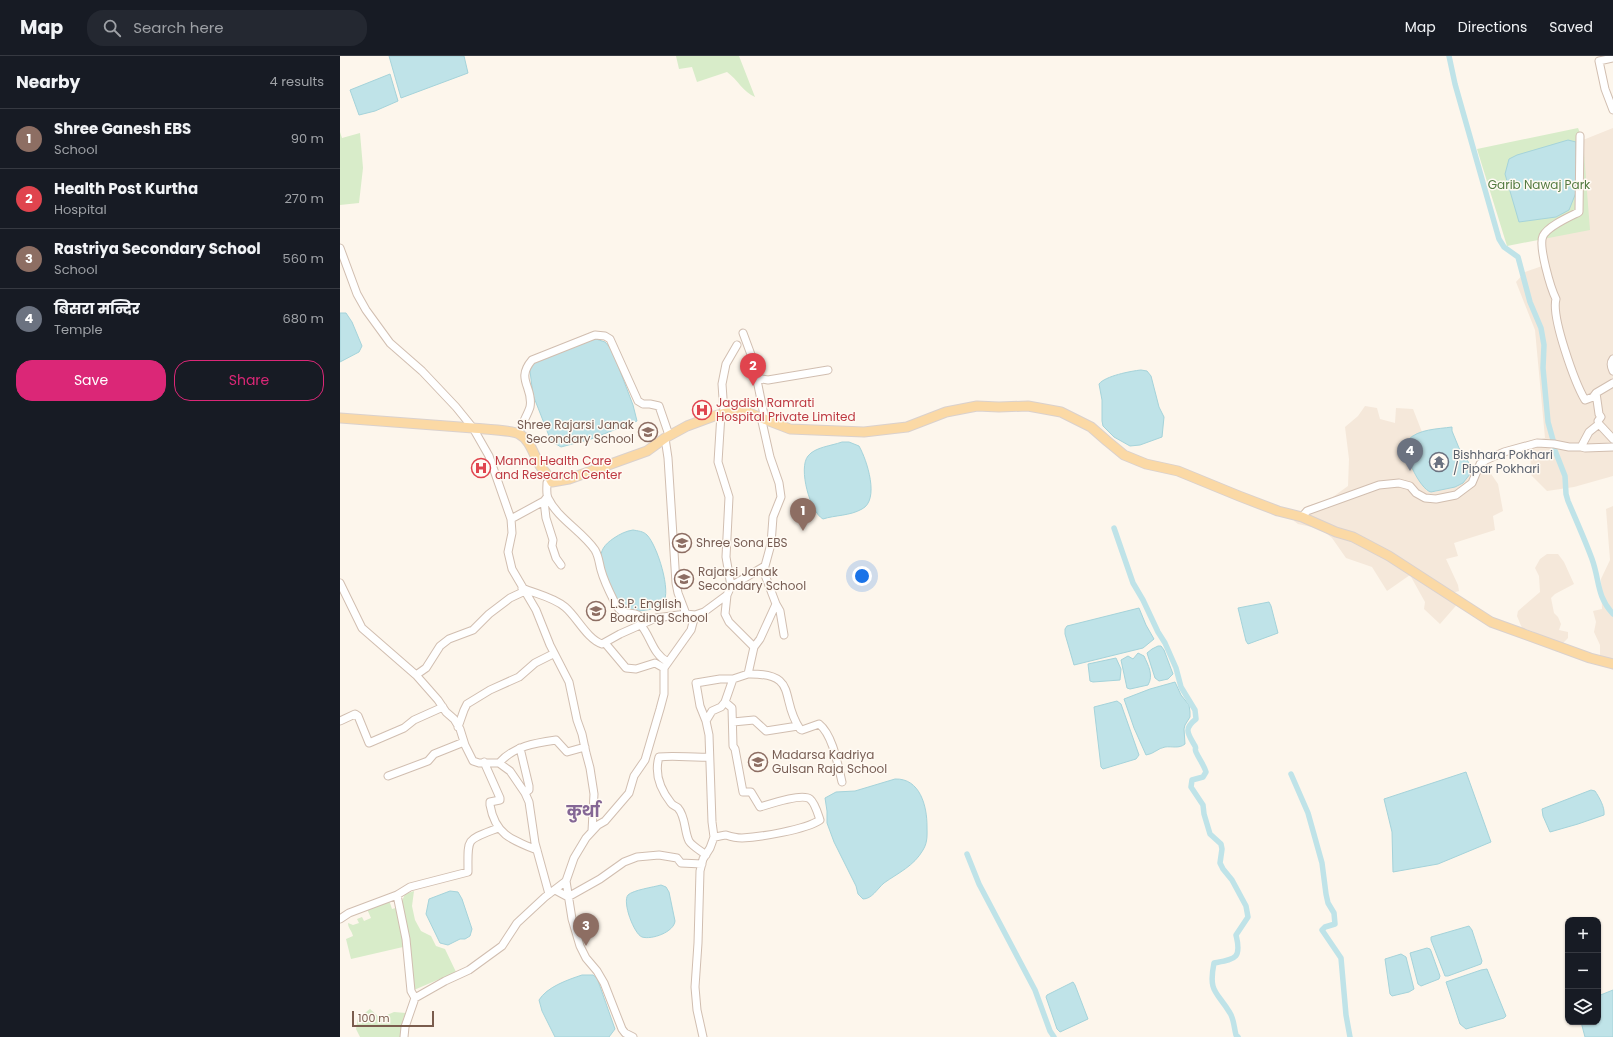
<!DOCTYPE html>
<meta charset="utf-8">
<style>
:root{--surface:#171b24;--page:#242831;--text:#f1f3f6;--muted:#9ea1a6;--line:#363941;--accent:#db2777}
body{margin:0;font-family:Poppins,"Noto Sans Devanagari",sans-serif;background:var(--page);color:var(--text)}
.controls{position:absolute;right:12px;bottom:12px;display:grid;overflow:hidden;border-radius:8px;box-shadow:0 1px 3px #0004}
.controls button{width:36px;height:36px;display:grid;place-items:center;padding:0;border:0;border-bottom:1px solid var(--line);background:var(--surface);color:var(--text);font:20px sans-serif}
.scale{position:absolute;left:12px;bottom:10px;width:82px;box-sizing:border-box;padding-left:4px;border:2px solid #7a5c4d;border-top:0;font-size:11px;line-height:14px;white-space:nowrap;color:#7a5c4d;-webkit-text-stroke:3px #fffaf3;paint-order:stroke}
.you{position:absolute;left:522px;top:520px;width:14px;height:14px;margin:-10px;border:3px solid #fff;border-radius:50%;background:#1a73e8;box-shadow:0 0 0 6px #1a73e833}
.badge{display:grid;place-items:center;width:26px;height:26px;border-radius:50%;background:var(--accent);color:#fff;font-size:13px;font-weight:700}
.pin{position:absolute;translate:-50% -33px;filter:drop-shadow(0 1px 2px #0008)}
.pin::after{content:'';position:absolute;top:21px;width:14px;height:12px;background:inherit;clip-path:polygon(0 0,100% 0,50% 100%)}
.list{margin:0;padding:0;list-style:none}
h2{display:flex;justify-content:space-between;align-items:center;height:52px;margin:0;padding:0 16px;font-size:17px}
h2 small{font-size:13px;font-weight:400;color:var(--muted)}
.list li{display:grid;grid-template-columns:26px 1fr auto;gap:12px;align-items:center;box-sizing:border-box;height:60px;padding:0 16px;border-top:1px solid var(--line)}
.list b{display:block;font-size:15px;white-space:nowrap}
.list p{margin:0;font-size:13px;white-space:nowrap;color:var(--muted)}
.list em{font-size:13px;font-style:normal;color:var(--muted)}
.actions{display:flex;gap:8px;padding:12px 16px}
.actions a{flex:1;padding:9px 0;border:1px solid var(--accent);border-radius:16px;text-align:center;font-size:14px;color:var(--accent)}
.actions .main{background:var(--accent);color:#fff}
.icon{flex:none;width:22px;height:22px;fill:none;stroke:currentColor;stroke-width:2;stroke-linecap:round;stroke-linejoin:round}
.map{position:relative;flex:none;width:1273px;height:981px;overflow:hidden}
header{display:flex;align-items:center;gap:24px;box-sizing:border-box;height:56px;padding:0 20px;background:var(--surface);border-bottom:1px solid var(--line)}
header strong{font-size:19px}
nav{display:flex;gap:22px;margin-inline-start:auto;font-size:14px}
.search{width:280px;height:36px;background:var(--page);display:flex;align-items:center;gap:10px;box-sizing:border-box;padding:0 14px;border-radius:16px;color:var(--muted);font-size:15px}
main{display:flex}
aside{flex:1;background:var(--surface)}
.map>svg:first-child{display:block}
.residential{fill:#f5e8da}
.green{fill:#d8ecc9}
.water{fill:#bfe3e8;stroke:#a5d3da}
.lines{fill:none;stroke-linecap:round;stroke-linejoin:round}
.canal{stroke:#bfe3e8;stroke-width:5.5}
.minor-casing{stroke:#d1beb0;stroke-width:9}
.major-casing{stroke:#dad1cd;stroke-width:11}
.minor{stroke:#fff;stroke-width:7}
.major{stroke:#fbd9a5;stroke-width:9}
.labels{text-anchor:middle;stroke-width:3;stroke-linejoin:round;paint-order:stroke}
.park-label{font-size:12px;fill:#537a41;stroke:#fffaf3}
.health-label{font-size:12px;fill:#be3a42;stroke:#fffaf3;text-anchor:start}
.education-label{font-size:12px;fill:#785e54;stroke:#fffaf3;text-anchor:start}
.worship-label{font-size:12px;fill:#5b616d;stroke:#fffaf3;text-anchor:start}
.district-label{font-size:16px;font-weight:bold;fill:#846695;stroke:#fffaf3}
</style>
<header>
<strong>Map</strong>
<div class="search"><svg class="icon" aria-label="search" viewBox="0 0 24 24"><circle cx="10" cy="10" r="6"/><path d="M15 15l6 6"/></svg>Search here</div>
<nav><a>Map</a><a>Directions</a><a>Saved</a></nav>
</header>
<main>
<aside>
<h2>Nearby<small>4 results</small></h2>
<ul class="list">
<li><span class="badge" style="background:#8d6e63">1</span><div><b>Shree Ganesh EBS</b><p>School</p></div><em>90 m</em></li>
<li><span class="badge" style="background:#e0444e">2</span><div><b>Health Post Kurtha</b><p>Hospital</p></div><em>270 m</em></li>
<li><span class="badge" style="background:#8d6e63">3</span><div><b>Rastriya Secondary School</b><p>School</p></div><em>560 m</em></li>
<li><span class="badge" style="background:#6b7280">4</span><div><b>बिसरा मन्दिर</b><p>Temple</p></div><em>680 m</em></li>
</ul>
<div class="actions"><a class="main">Save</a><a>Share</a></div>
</aside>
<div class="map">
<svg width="1273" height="981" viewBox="0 0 1273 981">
<rect width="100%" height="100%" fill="#fdf6ec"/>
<path class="residential" d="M1273,72v348l-39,11 -27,4 -16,-16 -1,-33 15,-4 -10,-108 -19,-48 9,-10 17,-6 -3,-24 44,-102z
M1025,350l12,2 3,11 15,4 1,-15 17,1 9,23 -10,5 -2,26 7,15 10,13 8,1 35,-18 1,-5 14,-4 13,19 5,27 -10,5 2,14 -41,13 4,13 -12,3 12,26 1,6 -7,2 9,7 -21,24 -16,-15 1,-7 -15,-27 -23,16 -15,-24 -26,-9 -14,-20 -11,-9 -23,-5 -4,-3 13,-15 23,-7 18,-13 1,-27 -4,-32 13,-11z
M1273,450v156l-13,-5v-12l-6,-13 2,-10 -3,-11 9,-2 -1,-30 9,-19 -4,-51z
M1207,498h11l6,8 10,22 -19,10 -4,4 3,15 4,4 3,7 -2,6 9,2v6l-5,5h-9l-22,-12 -10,-3 -5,-12 1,-5 22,-19 -1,-16 -4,-8 5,-9z"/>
<path class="green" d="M336,0h63l16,41c-12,-5 -17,-17 -28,-25l-30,10 -5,-15 -13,2z
M1238,72l5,12 7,90 -83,16 -30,-97z
M0,76l2,6 18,-5 3,35 -4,35 -19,2z
M74,835l-2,15 3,14 6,11 10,5 5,10 9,3 11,23 -42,18 -12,-89 3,-7z
M49,844l3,9 7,-2 5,35 -1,5 -52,12 -5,-20 7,-3c-1,-5 -5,-8 -5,-13l5,2 6,-2 -2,-4 5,-2 2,4 7,-3 -4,-9z
M30,953l10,9 14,-6 12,1 -3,6 -1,18h-42l-4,-8 2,-11z"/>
<path class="water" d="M49,0h75l4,17 -67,25z
M50,18l8,27 -23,10 -16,4 -9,-25z
M1228,84l8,2 1,48 -8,20 -13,7 -37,5 -14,-48 4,-15 8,-4z
M0,257h6l6,9 10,24 -3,6 -19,10z
M256,283l9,3 7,8 21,55 4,16 -46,18 -30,8 -10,-6 -18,-46 -3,-24 2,-7 5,-4 47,-18z
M801,314l6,1 4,5 8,31 5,10 -2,20 -22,8 -10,1 -16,-9 -11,-11 -1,-5v-21l-3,-16c6,-8 32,-13 42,-14z
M1112,371v4l7,17 12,18 -1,8 -7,9 -8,4 -24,5c-11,-2 -31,-43 -23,-52 10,-11 30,-11 44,-13z
M502,386h7l10,4c8,14 21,54 3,63 -12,7 -27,6 -39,10 -13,-7 -25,-51 -15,-63 7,-9 23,-10 34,-14z
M293,474c5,1 10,1 14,5 10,10 25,57 16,68 -6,8 -36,11 -42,4 -7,-6 -9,-16 -12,-24 -7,-20 -16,-31 5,-45 6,-4 12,-7 19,-8z
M929,546l2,4 7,27 -30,11 -2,-3 -8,-33z
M799,552l7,17 8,14 -11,9 -69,17 -9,-31v-5l2,-3z
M818,590h3l3,4 9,24 -5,5 -9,2 -4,-3 -8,-25 5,-4z
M798,597l6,3c4,9 10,19 4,29l-18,4 -3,-1 -6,-28 7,-4 5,3z
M776,602l5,11 -1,11 -27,2 -3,-1 -2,-17z
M835,626l6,13 8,10 1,7v5l-5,8 -1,4 1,15c-6,5 -13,2 -20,3 -7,1 -11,7 -19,8l-12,-27 -10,-29 26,-10z
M777,645l4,3 18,51 -3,4 -33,10 -2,-2 -7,-60z
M1126,716l25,70 -53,22 -45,8 -1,-40 -8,-33z
M555,723c25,-1 32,27 32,47 0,8 1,16 -4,24 -9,16 -25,23 -39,33 -7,6 -12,16 -21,16l-5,-5 -2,-8 -22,-44 -7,-19v-12l-2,-13 11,-6 19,-1z
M1251,734l4,1c4,6 10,16 9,24l-26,9 -28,8 -7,-16 -1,-7z
M321,829l5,2 3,5 6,29c-1,11 -23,19 -33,16 -8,-3 -20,-35 -14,-42 5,-5 26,-8 33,-10z
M110,835l8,1 4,7 10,30 -2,7 -5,3h-5l-12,6 -8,-2 -14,-29 3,-15z
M1129,870l3,4 10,31 -1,3 -33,12h-3l-14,-36v-3z
M1087,892l3,1 1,2 9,25 -1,3 -18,7 -3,-2 -8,-31z
M1061,898l5,3 8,32 -5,3 -17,4 -2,-2 -5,-35z
M1147,913l19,47 -2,2 -38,11 -6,-5 -14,-42 35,-12z
M242,919h11l4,3 18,51 -6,8h-54l-13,-26 -3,-11c8,-13 28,-20 43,-25z
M733,926l2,3 13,34 -28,13 -3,-3 -11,-32 1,-2z
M1273,934v47h-28l-4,-15h17v-26z"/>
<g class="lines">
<path class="canal" d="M1109,0l6,28 44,155 5,8 14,10 12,45 11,26 3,17 -1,23 5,54 5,18
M1214,392l11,28 1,18 2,7c8,19 17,39 24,58 8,22 4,36 21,55
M774,472l19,55 10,17 15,32 7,11 11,25 5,19 14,23 1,9c-13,10 -8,15 -1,27 2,4 -1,1 1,6 3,7 8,13 10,20l-3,5 -11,3 -1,7 12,18 1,9 6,20 11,10 1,5 -2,14 3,6 9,11 14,26 2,11 -12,18c6,24 -1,24 -22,28 -6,30 3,28 16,50 4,6 4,15 6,22l2,2
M951,718l17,39 14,50 4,31 2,9 6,10 1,11 -10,3 -3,3 19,28 5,57 4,22
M627,798l12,30 56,106 15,41 4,6"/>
<g class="minor-casing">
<path id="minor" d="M1273,2l-14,3 6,28 8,21
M1240,80l-1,76c-10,5 -31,14 -36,24 -5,10 8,53 13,63 -5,18 19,84 29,101l8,-3 3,-4
M0,192l17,46 9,16 24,33 32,28 34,36 17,21 16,28 22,63 1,14 -4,19 4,17 24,41 14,35 19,37 8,38 5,14 4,19 4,15 4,26 -2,37
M403,277l10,27 12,60
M1273,303c-3,4 -2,8 0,12
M416,322l12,2 60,-10
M384,357l-2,-29 4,-20 11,-19
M1259,368l14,15
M179,377c2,-8 9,-19 11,-26 4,-20 -15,-27 2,-47l63,-25 10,1 5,3 28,62 5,3h7l9,2 10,29
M325,382l3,20 8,125 2,10 8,21
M1241,391l8,-15 10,-8 -1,-3 3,-4 -2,-3 -3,-21 17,-10
M212,426l-5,1c0,4 -1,11 1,15 10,21 34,33 47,52 4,7 4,13 6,20 3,11 8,21 13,31 2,3 3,6 5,8 9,9 19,-2 24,14
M207,441l-3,4 2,17 7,22 -1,6 4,12 5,7
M962,461l5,-6 72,-26 20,-2 11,3 6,7 9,5 11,1 20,-4 16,-12 8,-19 6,-4 18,-8 33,-9 17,1 15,3h12l4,1 28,-1
M171,463l33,-18
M0,527l22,45 54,47 22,25 8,12 8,7 6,10 5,16 8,16 6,2h20l11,8 15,22 4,9 6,41 14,51
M391,530l34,-20 6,-22 2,-27 8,-20 -2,-14 -9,-26 -9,-40
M182,532c14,6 31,9 43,19 12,10 22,32 37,37l18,-10 36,-16 30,-4 9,1 9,-3 23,-17 4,-9 -5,-29 3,-60 -11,-35 3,-48
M387,539l-2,19 4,8 25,25
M436,548l4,7 4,24
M300,568c11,12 12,30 28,38
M265,587l21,25 10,1 19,-6 9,5
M408,618c52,-1 31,25 52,55l2,1 17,-6c14,11 19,42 23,58
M76,619l10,-7 14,-22 9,-7 24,-9 16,-16 21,-16 15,-7
M0,665l15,-7 3,2 11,27 35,-15 10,-8 29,-13
M366,665l-6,-15 -4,-23 24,-4h13
M393,666l21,-2 12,11 32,-5
M118,671l6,-17 3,-6 23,-14 29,-13 16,-14 18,-9
M180,692l9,38v4l-4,3
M144,706l16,36v2l-10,2v3c5,29 21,35 47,45
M159,707c15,-17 36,-20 57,-23l11,12 18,-5
M48,720l40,-15 6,-7 30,-12
M374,781c4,0 9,-2 12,-2 6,2 10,3 16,3 18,-1 63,-8 78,-18 -2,-6 -5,-17 -10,-21 -8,-6 -40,5 -50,8l-9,-15h-8l-8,-43 -2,-3 -1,-38 -7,-6
M366,799c-5,-4 -14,-9 -17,-14 -5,-10 -3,-24 -11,-33 -2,-2 -5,-2 -7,-5 -11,-14 -17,-29 -12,-46 17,-2 33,1 50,0
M226,825l6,38 8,27 6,12 11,13 7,12 18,46 3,4 8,4
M215,834l13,7 32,-18 24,-17 13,-5 22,-2 18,3 4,5 21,1
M57,839l9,44 5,52 4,7
M0,863l9,-6 48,-18 13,-8 58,-15c0,-35 -3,-31 30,-44
M64,981l1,-10 10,-29 30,-17 24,-11 33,-24 15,-23 28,-26 21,-16 8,-23 12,-20 12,-13 7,-4 24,-28 5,-17 11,-16 15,-51 4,-15v-26l27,-38 4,-15
M363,981l-6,-27 -2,-23 3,-44 2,-72 3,-12 7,-11 4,-11 -2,-15 -3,-87 -3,-14 6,-10 9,-4 4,-5 8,-23 15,-5 6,-27 6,-8 16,-35 -11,-29v-9"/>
</g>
<g class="major-casing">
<path id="major" d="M0,362l133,10c10,1 39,2 46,6 12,6 15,23 22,33 4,5 8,9 11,15l17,-3 78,-28 18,-13 22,-12 27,-10 21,-5h9l46,18 74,3 43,-5 39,-15 31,-6 22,1 29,-1 33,6 30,15 16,14 17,14 22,9 32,7 61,25 39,15 24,6 34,15 17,5 36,19 102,66 99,36 23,6"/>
</g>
<use href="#minor" class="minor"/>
<use href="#major" class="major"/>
</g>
<defs>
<g id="hospital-ring" transform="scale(1)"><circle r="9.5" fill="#fffaf3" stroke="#e0444e" stroke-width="1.5"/><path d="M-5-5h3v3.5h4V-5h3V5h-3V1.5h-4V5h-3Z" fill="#e0444e"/></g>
<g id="school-ring" transform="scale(1)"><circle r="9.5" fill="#fffaf3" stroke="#8d6e63" stroke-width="1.5"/><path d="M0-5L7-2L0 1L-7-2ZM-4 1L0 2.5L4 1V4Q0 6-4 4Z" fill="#8d6e63"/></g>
<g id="temple-ring" transform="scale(1)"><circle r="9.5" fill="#fffaf3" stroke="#6b7280" stroke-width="1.5"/><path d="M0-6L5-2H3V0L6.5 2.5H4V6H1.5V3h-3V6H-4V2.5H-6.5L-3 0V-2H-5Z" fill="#6b7280"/></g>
</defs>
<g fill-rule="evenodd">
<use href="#hospital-ring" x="362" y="354"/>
<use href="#school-ring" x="308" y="376"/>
<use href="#temple-ring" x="1099" y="406"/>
<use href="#hospital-ring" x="141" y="412"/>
<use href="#school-ring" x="342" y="487"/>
<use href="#school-ring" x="344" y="523"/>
<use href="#school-ring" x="256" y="555"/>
<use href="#school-ring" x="418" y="706"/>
</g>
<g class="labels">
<g class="park-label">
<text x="1199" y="133">Garib Nawaj Park</text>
</g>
<g class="health-label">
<text x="376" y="351">Jagdish Ramrati<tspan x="376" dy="14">Hospital Private Limited</tspan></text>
<text x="155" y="409">Manna Health Care<tspan x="155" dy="14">and Research Center</tspan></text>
</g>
<g class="education-label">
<text x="294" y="373" text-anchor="end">Shree Rajarsi Janak<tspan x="294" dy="14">Secondary School</tspan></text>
<text x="356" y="491">Shree Sona EBS</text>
<text x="358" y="520">Rajarsi Janak<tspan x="358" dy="14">Secondary School</tspan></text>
<text x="270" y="552">L.S.P. English<tspan x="270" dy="14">Boarding School</tspan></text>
<text x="432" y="703">Madarsa Kadriya<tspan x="432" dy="14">Gulsan Raja School</tspan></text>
</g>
<g class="worship-label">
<text x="1113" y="403">Bishhara Pokhari<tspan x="1113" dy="14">/ Pipar Pokhari</tspan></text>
</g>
<g class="district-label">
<text x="243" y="761">कुर्था</text>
</g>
</g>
</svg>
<div class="controls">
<button>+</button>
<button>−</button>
<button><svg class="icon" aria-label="layers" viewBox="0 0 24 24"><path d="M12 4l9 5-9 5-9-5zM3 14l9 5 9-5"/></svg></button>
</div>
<div class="scale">100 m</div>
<div class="you"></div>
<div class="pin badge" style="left:463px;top:475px;background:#8d6e63">1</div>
<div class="pin badge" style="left:413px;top:330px;background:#e0444e">2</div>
<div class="pin badge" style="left:246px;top:890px;background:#8d6e63">3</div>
<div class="pin badge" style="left:1070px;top:415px;background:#6b7280">4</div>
</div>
</main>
